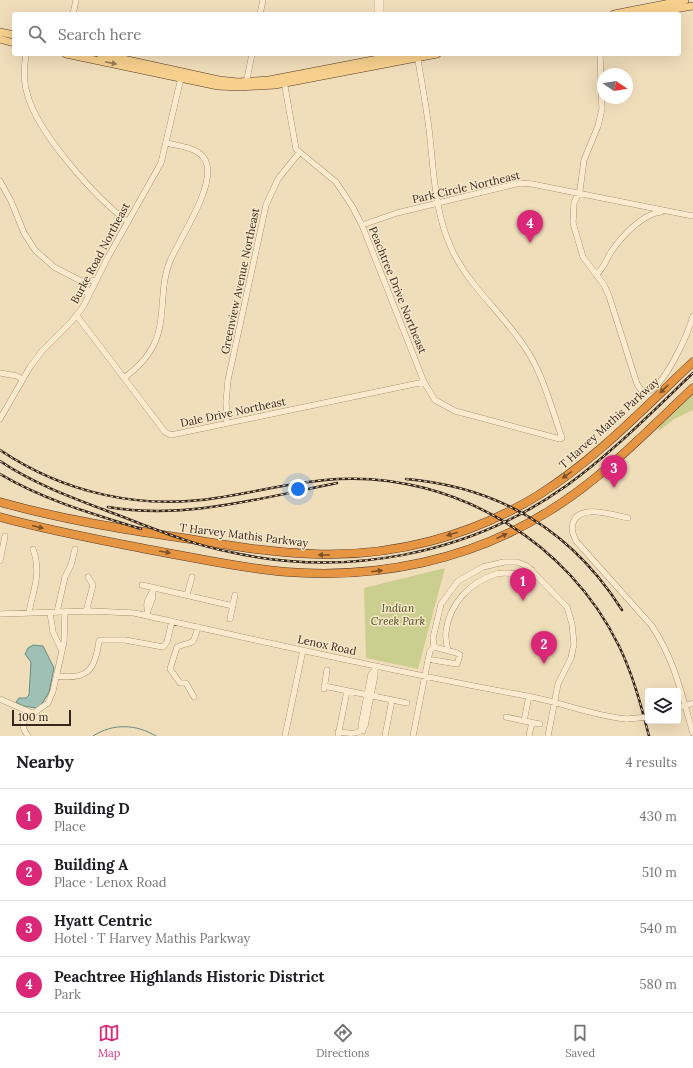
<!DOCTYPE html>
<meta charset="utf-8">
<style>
:root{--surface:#fff;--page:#f6f6f6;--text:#202124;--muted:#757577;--line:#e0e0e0;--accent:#db2777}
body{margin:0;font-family:Lora,serif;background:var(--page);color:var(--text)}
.controls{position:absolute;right:12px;bottom:12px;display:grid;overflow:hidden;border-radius:4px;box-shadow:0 4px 16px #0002}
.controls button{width:36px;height:36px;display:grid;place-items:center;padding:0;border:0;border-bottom:1px solid var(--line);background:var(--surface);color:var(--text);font:20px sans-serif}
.compass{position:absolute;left:597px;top:68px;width:36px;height:36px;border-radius:50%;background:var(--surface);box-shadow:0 4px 16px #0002;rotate:102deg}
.scale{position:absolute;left:12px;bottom:10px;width:59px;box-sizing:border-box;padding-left:4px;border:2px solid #35251a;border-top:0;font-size:11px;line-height:14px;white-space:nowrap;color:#35251a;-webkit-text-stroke:3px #f7e7c9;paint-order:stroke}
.you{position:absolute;left:298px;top:489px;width:14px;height:14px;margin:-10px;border:3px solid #fff;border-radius:50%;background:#1a73e8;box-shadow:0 0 0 6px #1a73e833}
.badge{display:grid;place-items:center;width:26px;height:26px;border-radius:50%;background:var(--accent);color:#fff;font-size:13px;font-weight:700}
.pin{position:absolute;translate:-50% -33px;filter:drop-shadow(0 1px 2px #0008)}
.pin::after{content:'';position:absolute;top:21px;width:14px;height:12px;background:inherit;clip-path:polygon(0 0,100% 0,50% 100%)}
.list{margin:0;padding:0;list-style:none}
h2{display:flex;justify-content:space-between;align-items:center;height:52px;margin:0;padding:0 16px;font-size:17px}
h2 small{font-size:13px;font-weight:400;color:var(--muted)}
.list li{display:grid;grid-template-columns:26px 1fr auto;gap:12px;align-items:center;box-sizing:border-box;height:56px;padding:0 16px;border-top:1px solid var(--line)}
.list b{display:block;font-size:15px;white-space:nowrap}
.list p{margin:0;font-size:13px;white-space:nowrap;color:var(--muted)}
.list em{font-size:13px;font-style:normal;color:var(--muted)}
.icon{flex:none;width:22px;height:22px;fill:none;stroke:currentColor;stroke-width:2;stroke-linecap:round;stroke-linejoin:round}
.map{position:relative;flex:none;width:693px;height:736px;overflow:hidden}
.search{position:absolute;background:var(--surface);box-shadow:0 4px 16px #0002;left:12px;right:12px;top:12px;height:44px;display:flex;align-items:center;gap:10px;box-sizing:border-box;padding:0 14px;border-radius:4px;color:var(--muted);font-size:15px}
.sheet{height:276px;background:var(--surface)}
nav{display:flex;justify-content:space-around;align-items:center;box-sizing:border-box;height:56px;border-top:1px solid var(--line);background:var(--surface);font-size:11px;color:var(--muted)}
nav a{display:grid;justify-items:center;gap:2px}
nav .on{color:var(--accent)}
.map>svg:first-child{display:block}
.green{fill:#cace8e}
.water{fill:#9fc0b4;stroke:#668d81}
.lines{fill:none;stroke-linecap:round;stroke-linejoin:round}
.stream{stroke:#668d81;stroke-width:1}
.minor-casing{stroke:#876c54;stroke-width:6}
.major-casing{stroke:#543a29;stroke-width:8}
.highway-casing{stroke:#543a29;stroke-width:9}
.minor{stroke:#fbeacd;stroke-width:5.5}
.major{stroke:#f7d08d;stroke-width:7}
.highway{stroke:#e69543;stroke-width:8}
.rail-casing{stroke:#35251a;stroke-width:2.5}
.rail{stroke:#f7e7c9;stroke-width:1;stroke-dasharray:3;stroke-linecap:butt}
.minor-bridge-casing{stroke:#876c54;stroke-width:6;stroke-linecap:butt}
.minor-bridge{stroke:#fbeacd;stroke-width:5.5}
.oneway{fill:#967a54}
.oneway2{fill:#7c522a}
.labels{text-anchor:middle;stroke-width:3;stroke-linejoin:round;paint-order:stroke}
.street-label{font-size:11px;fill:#35251a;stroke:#f7e7c9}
.park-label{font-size:11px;font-style:italic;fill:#48521f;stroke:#f7e7c9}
</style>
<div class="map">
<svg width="693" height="736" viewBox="0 0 693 736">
<rect width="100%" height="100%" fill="#f0ddba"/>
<path class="green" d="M693,394v16l-19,9 -15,12 -1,-2 6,-9z
M445,568l-27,101 -52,-11 -2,-70z"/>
<path class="water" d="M33,645l10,1 11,22 -5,24 -9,15 -4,1 -13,-2 -7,-4 3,-4h7l3,-3 2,-33 -6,-8 3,-6z"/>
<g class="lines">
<path class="stream" d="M93,736c20,-13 43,-12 63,0"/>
<g class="minor-casing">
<path id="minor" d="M73,14l3,-14
M260,14l3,-14
M377,14v-14
M381,14v-14
M26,54c-2,13 -3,26 1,39 10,40 68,104 101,129
M600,54l2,55 -4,17 -14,34 -4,30 -6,13 -1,20 10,34 21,28 5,11 28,88 4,6 8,1c17,-8 39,-57 44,-75
M284,81l12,68 40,33 16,24 10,19 62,157 11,18 20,11 105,28 2,-1c-11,-31 -19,-65 -38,-92 -22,-33 -53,-58 -71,-94 -19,-39 -19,-81 -24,-123 -3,-25 -8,-50 -12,-75
M246,84l6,-30
M0,181l11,20 13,32 11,17 19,17 27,14 5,5 2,10
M362,225l35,-12 123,-30 12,1 161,32
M596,275c8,-7 10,-15 15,-23 11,-16 31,-38 50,-40
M81,281l15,-1
M77,316l88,116 6,3 253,-53
M0,373l17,3 5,3
M124,378c13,-10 24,-20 31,-36 11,-25 4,-55 15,-81 10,-23 43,-71 37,-96 -4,-18 -26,-18 -40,-22
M0,419l30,-52 12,-16 29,-29 12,-15 25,-50 53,-94 20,-85
M227,423l-1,-21 2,-22 38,-175 12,-26 21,-26
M628,518c-15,-3 -49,-15 -55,5 -2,7 0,11 3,18l76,85c23,35 29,67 41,107
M0,561l5,-25
M142,585l91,21
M187,595l5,-18
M148,611c-4,-10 3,-15 6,-23
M57,612l8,-35 6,-12 4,-16
M86,612l7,-27 -5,-8
M29,613c4,-24 13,-39 4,-64
M50,613l3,19 8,17
M147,613l6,-16 -1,-5
M0,614l90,-3 44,2c131,29 262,59 393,83 34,6 66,20 100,23
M230,619l5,-24
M448,650c-1,-5 -3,-12 -2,-18 3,-28 24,-50 50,-58 14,-4 20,4 36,-4
M433,660l24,4 3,-9 -3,-2 -23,-6
M56,676c31,4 39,-5 43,-35l2,-1h24l38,7 4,-5 5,-21
M324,686l83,17
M324,689l3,-19
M194,697l-8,-14h-6l-10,-14 7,-22c17,-7 15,1 21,-20
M0,699l34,15
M678,708l15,-5
M506,717l18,4 5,-25
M524,721l16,3
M363,731l-2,-5 10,-52 3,-3
M338,732c11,1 21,4 27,-6l10,-51v-9
M28,736c-4,-6 -7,-10 -3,-17l23,-16 5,-12 11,-49 1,-30
M285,736l18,-86
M338,736l9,-45
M385,736l7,-36
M413,736l15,-76 2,-9 4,-4 -1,-9 8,-34 17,-23 25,-14 21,-5h13l10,4 40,41 5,17 2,20 -3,14 -13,26 -10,52
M529,736l3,-14"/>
</g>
<g class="major-casing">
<path id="major" d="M614,14l71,-14
M646,14l47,-8
M0,32l14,3
M0,39l14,4
M66,54l152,32 21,1 36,-2 162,-31
M100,54l119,26 19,2 31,-2 135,-26"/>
</g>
<g class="highway-casing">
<path id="highway" d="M0,502c60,17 121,27 183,36 44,7 88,15 132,16 78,3 156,-18 222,-58 58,-36 106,-87 156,-134
M0,517c55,15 111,25 167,36 40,7 80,16 120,19 91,7 184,-12 262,-61 54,-33 98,-80 144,-123"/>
</g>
<use href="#minor" class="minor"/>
<use href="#major" class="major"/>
<use href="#highway" class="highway"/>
<g class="rail-casing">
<path id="rail" d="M0,450c64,43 140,60 216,48 41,-6 80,-17 122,-19 116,-6 230,62 281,167 14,29 22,59 30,90
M0,461c43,29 94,44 141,63 29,11 58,22 89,28 115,26 239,3 336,-66 46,-33 86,-74 127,-113
M0,474c44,26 93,40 141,55
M406,479c93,8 166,52 216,131
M108,507c77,13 153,-9 229,-24"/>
</g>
<use href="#rail" class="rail"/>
<g class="minor-bridge-casing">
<path id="minor-bridge" d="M627,719l21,-2"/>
</g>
<use href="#minor-bridge" class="minor-bridge"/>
</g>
<defs><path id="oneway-solid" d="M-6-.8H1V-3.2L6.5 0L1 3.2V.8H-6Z"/></defs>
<use class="oneway" href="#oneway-solid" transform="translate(111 63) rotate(12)"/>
<g class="oneway2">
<use href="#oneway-solid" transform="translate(664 389) rotate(137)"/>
<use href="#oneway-solid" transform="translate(567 475) rotate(144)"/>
<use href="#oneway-solid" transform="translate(38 527) rotate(14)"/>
<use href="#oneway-solid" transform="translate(452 534) rotate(162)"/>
<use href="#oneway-solid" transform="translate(502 536) rotate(-25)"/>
<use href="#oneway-solid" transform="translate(165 552) rotate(10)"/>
<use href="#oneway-solid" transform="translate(324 555) rotate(-180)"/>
<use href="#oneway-solid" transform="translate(377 571) rotate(-7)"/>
</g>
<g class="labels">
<g class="street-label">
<text transform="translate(466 187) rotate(-13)" y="4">Park Circle Northeast</text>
<text transform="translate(100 253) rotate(-62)" y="4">Burke Road Northeast</text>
<text transform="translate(240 281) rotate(-78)" y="4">Greenview Avenue Northeast</text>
<text transform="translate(398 290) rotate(68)" y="4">Peachtree Drive Northeast</text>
<text transform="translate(233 412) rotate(-12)" y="4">Dale Drive Northeast</text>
<text transform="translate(609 423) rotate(-42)" y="4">T Harvey Mathis Parkway</text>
<text transform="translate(244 535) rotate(7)" y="4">T Harvey Mathis Parkway</text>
<text transform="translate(327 645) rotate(12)" y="4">Lenox Road</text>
</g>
<g class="park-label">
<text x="398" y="612">Indian<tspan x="398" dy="13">Creek Park</tspan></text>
</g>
</g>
</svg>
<div class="controls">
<button><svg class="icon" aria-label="layers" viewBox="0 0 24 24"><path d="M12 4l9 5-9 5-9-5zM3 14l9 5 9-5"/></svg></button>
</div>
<svg class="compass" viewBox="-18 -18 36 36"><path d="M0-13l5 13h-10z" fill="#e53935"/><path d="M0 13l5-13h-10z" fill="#757577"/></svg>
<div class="scale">100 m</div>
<div class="you"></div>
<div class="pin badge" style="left:523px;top:601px">1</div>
<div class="pin badge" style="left:544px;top:664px">2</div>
<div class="pin badge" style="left:614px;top:488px">3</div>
<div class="pin badge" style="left:530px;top:243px">4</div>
<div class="search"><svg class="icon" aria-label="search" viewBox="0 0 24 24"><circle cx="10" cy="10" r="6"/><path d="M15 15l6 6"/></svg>Search here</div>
</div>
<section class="sheet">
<h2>Nearby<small>4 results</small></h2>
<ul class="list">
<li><span class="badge">1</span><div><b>Building D</b><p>Place</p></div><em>430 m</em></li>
<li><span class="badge">2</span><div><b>Building A</b><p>Place · Lenox Road</p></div><em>510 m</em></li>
<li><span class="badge">3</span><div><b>Hyatt Centric</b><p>Hotel · T Harvey Mathis Parkway</p></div><em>540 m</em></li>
<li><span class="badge">4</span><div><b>Peachtree Highlands Historic District</b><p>Park</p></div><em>580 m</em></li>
</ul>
</section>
<nav>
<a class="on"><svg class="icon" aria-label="map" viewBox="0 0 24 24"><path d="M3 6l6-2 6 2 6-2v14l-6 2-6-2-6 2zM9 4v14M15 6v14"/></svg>Map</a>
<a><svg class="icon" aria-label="directions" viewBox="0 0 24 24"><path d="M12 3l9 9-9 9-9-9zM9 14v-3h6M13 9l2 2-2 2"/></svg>Directions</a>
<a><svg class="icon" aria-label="saved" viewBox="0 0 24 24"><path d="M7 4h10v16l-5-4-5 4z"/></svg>Saved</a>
</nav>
